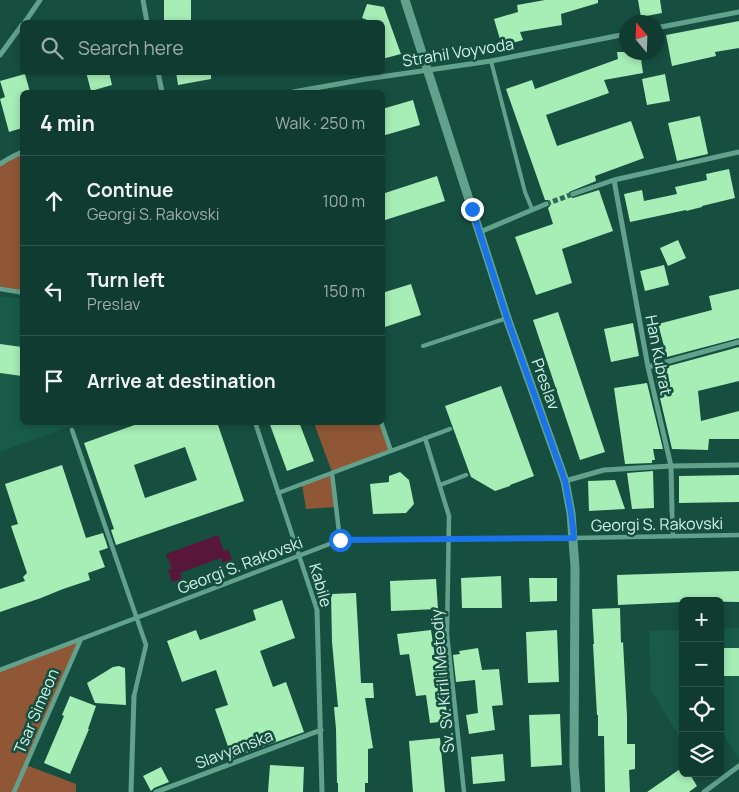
<!DOCTYPE html>
<meta charset="utf-8">
<style>
:root{--surface:#103b30;--page:#194238;--text:#f1f3f6;--muted:#9cadab;--line:#30554c}
body{margin:0;font-family:Manrope,sans-serif;background:var(--page);color:var(--text)}
.controls{position:absolute;right:15px;bottom:15px;display:grid;overflow:hidden;border-radius:8px;box-shadow:0 2px 8px #0003}
.controls button{width:45px;height:45px;display:grid;place-items:center;padding:0;border:0;border-bottom:1px solid var(--line);background:var(--surface);color:var(--text);font:25px sans-serif}
.compass{position:absolute;left:619px;top:15px;width:45px;height:45px;border-radius:50%;background:var(--surface);box-shadow:0 2px 8px #0003;rotate:341deg}
.stop{position:absolute;width:15px;height:15px;margin:-11px;border:4px solid #1a73e8;border-radius:50%;background:#fff}
.stop.end{background:#1a73e8;border-color:#fff;box-shadow:0 1px 5px #0008}
.list{margin:0;padding:0;list-style:none}
h2{display:flex;justify-content:space-between;align-items:center;height:65px;margin:0;padding:0 20px;font-size:21px}
h2 small{font-size:16px;font-weight:400;color:var(--muted)}
.list li{display:grid;grid-template-columns:32px 1fr auto;gap:15px;align-items:center;box-sizing:border-box;height:90px;padding:0 20px;border-top:1px solid var(--line)}
.list b{display:block;font-size:19px;white-space:nowrap}
.list p{margin:0;font-size:16px;white-space:nowrap;color:var(--muted)}
.list em{font-size:16px;font-style:normal;color:var(--muted)}
.icon{flex:none;width:28px;height:28px;fill:none;stroke:currentColor;stroke-width:2;stroke-linecap:round;stroke-linejoin:round}
.map{position:relative;flex:none;width:739px;height:792px;overflow:hidden}
.search{position:absolute;background:var(--surface);box-shadow:0 2px 8px #0003;left:20px;top:20px;width:365px;height:55px;display:flex;align-items:center;gap:12px;box-sizing:border-box;padding:0 18px;border-radius:8px;color:var(--muted);font-size:19px}
.panel{position:absolute;background:var(--surface);box-shadow:0 2px 8px #0003;left:20px;top:90px;width:365px;height:335px;border-radius:8px}
.map>svg:first-child{display:block}
.built{fill:#185b49}
.green{fill:#8f5735}
.water{fill:#58163a}
.building{fill:#a6edb6;fill-rule:evenodd}
.lines{fill:none;stroke-linecap:round;stroke-linejoin:round}
.minor-tunnel{stroke:#326859;stroke-width:5;stroke-dasharray:5 2.5;stroke-linecap:butt}
.service{stroke:#62a28d;stroke-width:4}
.pedestrian{stroke:#62a28d;stroke-width:4.5}
.minor{stroke:#62a28d;stroke-width:5}
.tertiary{stroke:#62a28d;stroke-width:9}
.route{stroke:#1a73e8;stroke-width:6}
.labels{text-anchor:middle;stroke-width:5;stroke-linejoin:round;paint-order:stroke}
.street-label{font-size:16px;fill:#d0f3e6;stroke:#164f40}
</style>
<div class="map">
<svg width="739" height="792" viewBox="0 0 739 792">
<rect width="100%" height="100%" fill="#164f40"/>
<path class="built" d="M0,296l22,3v123l47,1 2,3 -71,26z
M739,628v132l-19,-33v-98z
M683,630v104l-4,2 -28,-46 -2,-59z"/>
<path class="green" d="M22,152v140l-22,-3v-125z
M314,423h67l10,28 -59,22 4,34 -30,2 -4,-25 30,-12z
M81,639l-55,126 50,19v8h-76v-122z"/>
<path class="water" d="M218,535l6,16 4,-2 4,11 -9,3 -2,-5 -41,15 2,6 -10,3 -4,-12 4,-1 -6,-15z"/>
<path class="building" d="M164,0h27v22h-27z
M545,0h53v3l-37,11 1,11 -42,7 3,8 -21,6 -8,-27 24,-7 -1,-7z
M638,0h22l2,13 -21,4z
M367,4l17,3 17,47 -19,5v-37h-12v-1l-8,-3z
M739,21v27l-24,4 1,4 -44,10 -6,-31z
M617,52h23l3,21 -39,7 5,13 -63,22 11,31 74,-25 13,37 -49,18 1,5 -27,11v4l4,2 26,-8 14,41 -51,18 10,34 -36,12 -21,-58 38,-13 -5,-16 2,-2v-3l-2,-3h-3l-39,-111 26,-9 3,9 83,-30z
M86,72h23l3,13 -21,6z
M176,72h35v7l-33,6z
M25,74l5,18h-8v36l-13,4 -9,-33 5,-2 -5,-16z
M665,74l5,27 -23,4 -5,-26z
M413,100l7,25 -38,11v-27z
M700,116l8,38 -31,7 -9,-38z
M729,169l6,29 -33,8v1l-16,4v-1l-56,12 -6,-28 18,-4 2,11 33,-7 -2,-7 32,-7 -1,-6z
M437,176l8,25 -63,20v-27z
M678,240l8,18 -18,8 -8,-18z
M664,265l5,20 -24,6 -5,-20z
M411,284l10,31 -39,13v-35z
M739,289v49l-72,19 -9,-33 54,-14 -3,-14z
M558,312l47,140 -25,8 -47,-140z
M633,323l6,33 -28,6 -7,-33z
M0,344l22,3v29l-22,-3z
M739,347v34l-41,10 3,30 38,-10v28h-30l-1,11 -36,-1 -16,-68h1l-3,-11z
M647,383l16,66h-10l2,11h-3v3l-27,1 -11,-76z
M501,386l33,90 -24,9v1l-15,5 -24,-14 -26,-71z
M143,422h74l27,79 -128,44 -5,-15 3,-1 -30,-86zM185,447l12,33 -52,18 -11,-33z
M269,422h30l15,39 -27,10z
M62,465l24,73 17,-5 5,15 -9,3 6,16 -17,6 2,7 -27,9 -22,9 -41,14v-23l25,-8 -2,-4 4,-4 -16,-47 7,-2 -13,-40z
M653,471l1,37 -22,1 -5,-36z
M400,472l9,8 5,24 -8,9 -33,1 -3,-30 19,-2v-6z
M739,475v27l-60,1v-27z
M615,480l10,29 -36,2 -1,-30z
M739,571v31l-56,-1v1l-65,3 -1,-30z
M501,576l1,32h-40l-1,-30z
M529,578h28v23l-27,1z
M436,579l2,30 -47,2 -1,-30z
M356,593l5,90h12l1,15h-9l8,50 -5,1v34h-3v9h-27v-9h-1l-1,-54 -2,-22h4l-6,-65 -1,-48z
M282,600l13,38 -35,13 13,36 13,-5 18,50 -72,26 -17,-49 13,-4 -12,-35 -34,12 -15,-41 29,-11 4,10 56,-20 -3,-10z
M620,608l1,35 2,-1 4,74v28h8v25l-6,1 1,22h-25l-1,-56h-6v-21h-1l-4,-71h1l-2,-35z
M431,630l4,27 10,-1 3,36h-4l4,29 -18,2 -4,-28 -10,1 -7,-42 -9,1 -3,-21z
M557,630l2,52 -31,1 -2,-51z
M478,648l4,22 17,-1 4,36 -11,1 3,24 -26,4 -3,-19 12,-2 -3,-33 -19,2 -3,-27 7,-1 -1,-3z
M720,648h19v28h-19z
M119,666l6,2 1,37 -31,-2 -8,-20 26,-16z
M70,696l26,10 -8,23h1l-19,45 -26,-11 20,-47 -2,-1z
M560,714l2,51 -31,2 -2,-52z
M440,738l5,54h-32l-4,-51z
M503,754l2,27 -32,3 -2,-27z
M270,765l34,2 -1,25h-35z
M161,767l8,15 -15,6 -3,3 -8,-15z
M683,767v6h6l8,13 -8,6h-42z"/>
<g class="lines">
<path class="minor-tunnel" d="M546,204l27,-10"/>
<path class="service" d="M491,61l34,131 7,17
M423,346l84,-28"/>
<path class="pedestrian" d="M0,289l19,3
M255,422l62,188
M381,422l10,29
M72,430l74,215 -12,51
M425,438l24,78 -2,118 17,158
M332,473l8,67
M440,485l26,-10
M278,493l172,-64
M672,511l1,25
M0,670l340,-130 234,-2 165,-3
M14,792l67,-153"/>
<path class="minor" d="M143,0l4,22
M25,22l15,-22
M656,28l83,-16
M0,55l22,-30
M158,72l4,20
M293,92l73,-13 125,-18 135,-27
M0,164l8,-5 14,-7
M614,180l34,187 23,99 1,45
M573,194l41,-14 125,-28
M480,232l66,-28
M19,292h3
M648,367l91,-25
M565,481l39,-11 67,-4 68,-1
M317,610l5,182
M131,792l3,-96
M156,792l165,-62
M704,792l35,-26"/>
<path class="tertiary" d="M405,0l102,318 58,163 6,32 4,54 -1,198 2,27"/>
</g>
<g class="lines">
<path class="route" d="M340,540l234,-2 -3,-25 -6,-32 -58,-163 -35,-109"/>
</g>
<g class="labels">
<g class="street-label">
<text transform="translate(458 52) rotate(-9)" y="6">Strahil Voyvoda</text>
<text transform="translate(659 355) rotate(79)" y="6">Han Kubrat</text>
<text transform="translate(546 384) rotate(70)" y="6">Preslav</text>
<text transform="translate(657 524) rotate(-1)" y="6">Georgi S. Rakovski</text>
<text transform="translate(240 565) rotate(-21)" y="6">Georgi S. Rakovski</text>
<text transform="translate(321 585) rotate(74)" y="6">Kabile</text>
<text transform="translate(442 681) rotate(-95)" y="6">Sv. Sv. Kiril i Metodiy</text>
<text transform="translate(36 711) rotate(-67)" y="6">Tsar Simeon</text>
<text transform="translate(234 749) rotate(-21)" y="6">Slavyanska</text>
</g>
</g>
</svg>
<div class="controls">
<button>+</button>
<button>−</button>
<button><svg class="icon" aria-label="locate" viewBox="0 0 24 24"><circle cx="12" cy="12" r="6"/><path d="M12 2v4M12 18v4M2 12h4M18 12h4"/></svg></button>
<button><svg class="icon" aria-label="layers" viewBox="0 0 24 24"><path d="M12 4l9 5-9 5-9-5zM3 14l9 5 9-5"/></svg></button>
</div>
<svg class="compass" viewBox="-18 -18 36 36"><path d="M0-13l5 13h-10z" fill="#e53935"/><path d="M0 13l5-13h-10z" fill="#9cadab"/></svg>
<div class="stop" style="left:340px;top:540px"></div>
<div class="stop end" style="left:472px;top:209px"></div>
<div class="search"><svg class="icon" aria-label="search" viewBox="0 0 24 24"><circle cx="10" cy="10" r="6"/><path d="M15 15l6 6"/></svg>Search here</div>
<section class="panel">
<h2>4 min<small>Walk · 250 m</small></h2>
<ul class="list">
<li><svg class="icon" aria-label="ahead" viewBox="0 0 24 24"><path d="M12 20V5M6 11l6-6 6 6"/></svg><div><b>Continue</b><p>Georgi S. Rakovski</p></div><em>100 m</em></li>
<li><svg class="icon" aria-label="left" viewBox="0 0 24 24"><path d="M17 20v-9H6M10 6l-5 5 5 5"/></svg><div><b>Turn left</b><p>Preslav</p></div><em>150 m</em></li>
<li><svg class="icon" aria-label="arrive" viewBox="0 0 24 24"><path d="M6 21V4h12l-3 4 3 4H6"/></svg><div><b>Arrive at destination</b></div></li>
</ul>
</section>
</div>
